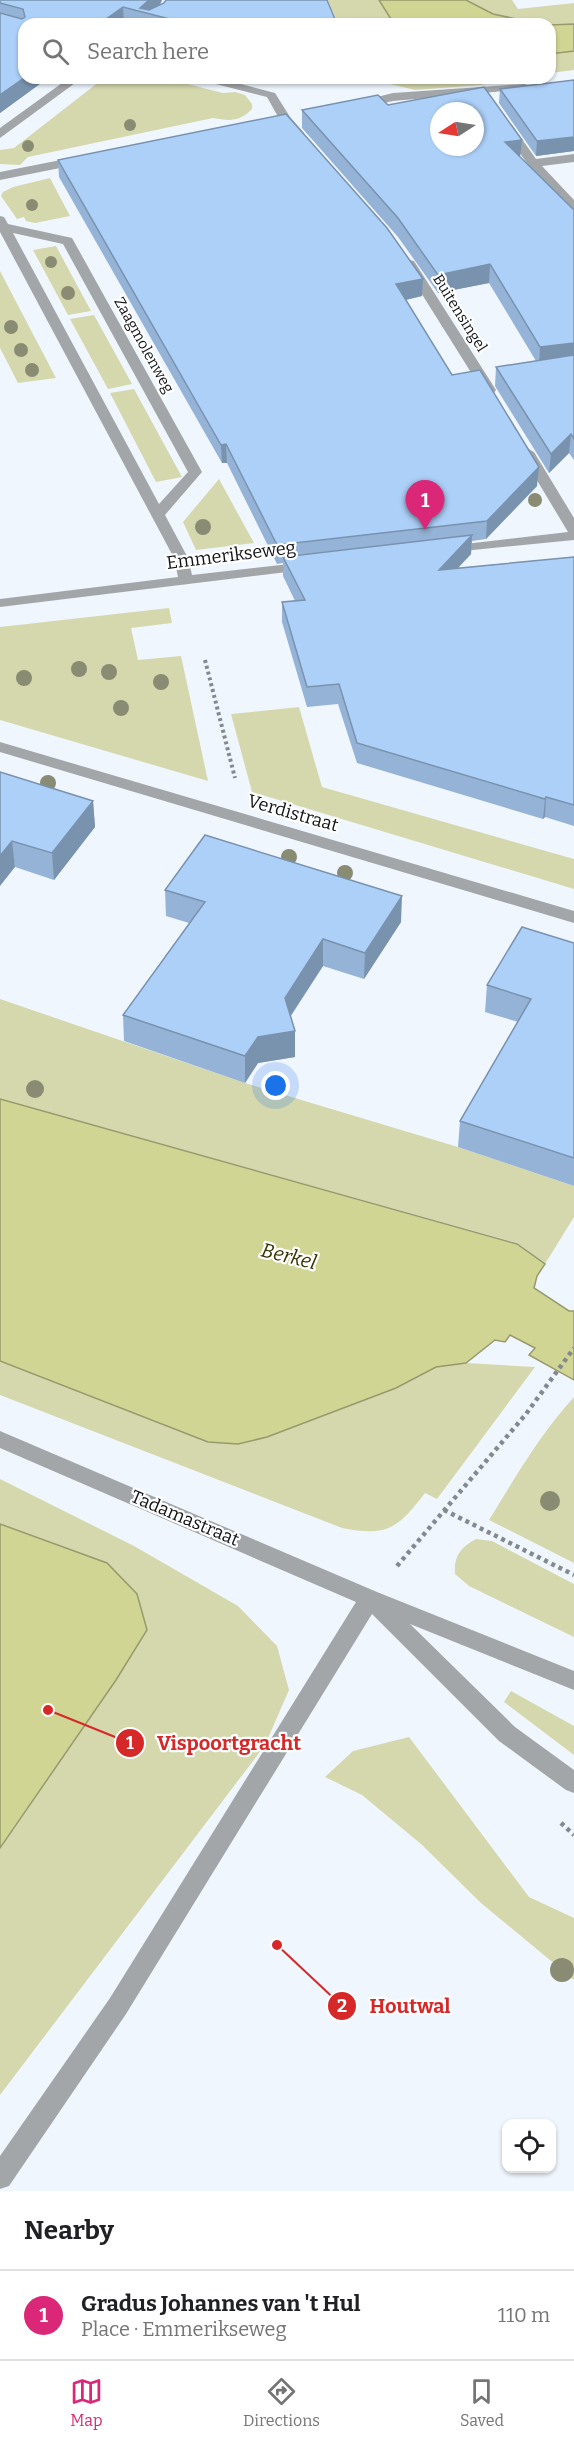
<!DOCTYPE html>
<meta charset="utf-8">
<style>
:root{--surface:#fff;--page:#f6f6f6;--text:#202124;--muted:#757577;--line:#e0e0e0;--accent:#db2777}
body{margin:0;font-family:Bitter,serif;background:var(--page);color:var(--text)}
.controls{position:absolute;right:18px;bottom:18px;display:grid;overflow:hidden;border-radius:12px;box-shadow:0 2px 4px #0004}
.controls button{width:54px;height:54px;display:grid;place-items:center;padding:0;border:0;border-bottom:2px solid var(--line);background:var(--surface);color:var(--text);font:30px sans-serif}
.compass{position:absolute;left:430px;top:102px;width:54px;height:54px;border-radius:50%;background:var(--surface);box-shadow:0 2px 4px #0004;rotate:258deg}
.you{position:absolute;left:276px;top:1086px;width:21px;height:21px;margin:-15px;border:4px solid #fff;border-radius:50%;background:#1a73e8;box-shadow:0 0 0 9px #1a73e833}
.badge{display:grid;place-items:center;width:39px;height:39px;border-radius:50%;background:var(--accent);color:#fff;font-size:20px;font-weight:700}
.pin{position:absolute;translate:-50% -50px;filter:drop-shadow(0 2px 3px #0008)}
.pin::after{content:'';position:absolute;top:32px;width:21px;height:18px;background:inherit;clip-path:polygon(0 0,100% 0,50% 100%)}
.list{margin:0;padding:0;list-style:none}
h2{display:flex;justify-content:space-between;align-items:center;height:78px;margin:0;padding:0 24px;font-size:26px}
h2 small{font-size:20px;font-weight:400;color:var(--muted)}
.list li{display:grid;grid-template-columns:39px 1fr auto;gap:18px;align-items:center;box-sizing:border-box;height:90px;padding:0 24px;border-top:2px solid var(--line)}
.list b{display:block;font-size:22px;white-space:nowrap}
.list p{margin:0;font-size:20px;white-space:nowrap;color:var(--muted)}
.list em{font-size:20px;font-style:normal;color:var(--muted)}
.icon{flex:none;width:33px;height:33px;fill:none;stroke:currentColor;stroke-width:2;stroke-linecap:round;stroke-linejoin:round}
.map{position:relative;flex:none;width:574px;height:2191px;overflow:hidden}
.search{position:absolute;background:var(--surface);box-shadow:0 2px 4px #0004;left:18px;right:18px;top:18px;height:66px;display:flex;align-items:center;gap:15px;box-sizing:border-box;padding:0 21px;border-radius:18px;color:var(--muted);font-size:22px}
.sheet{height:168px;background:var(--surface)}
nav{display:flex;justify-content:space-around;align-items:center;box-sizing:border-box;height:84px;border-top:2px solid var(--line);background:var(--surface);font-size:16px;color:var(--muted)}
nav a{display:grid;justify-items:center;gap:3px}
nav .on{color:var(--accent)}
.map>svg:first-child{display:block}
.green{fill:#d5d8ad}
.water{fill:#d1d593;stroke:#979a6d;stroke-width:1.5}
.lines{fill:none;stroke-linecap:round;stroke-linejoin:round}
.path-far1{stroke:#84898e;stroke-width:4;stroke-dasharray:3 3;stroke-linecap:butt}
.path{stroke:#84898e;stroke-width:4.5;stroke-dasharray:4 4;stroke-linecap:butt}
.minor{fill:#a3a6a9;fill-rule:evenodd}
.tree{fill:#898c72}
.wall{fill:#95b3d6}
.shaded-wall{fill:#7992ae}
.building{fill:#add0f9;stroke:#7992ae;stroke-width:1.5;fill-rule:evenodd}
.labels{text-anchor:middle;stroke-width:4.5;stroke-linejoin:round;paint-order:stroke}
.far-street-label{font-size:15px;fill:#101215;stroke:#fff}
.street-label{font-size:18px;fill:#101215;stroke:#fff}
.water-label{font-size:20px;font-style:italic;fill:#343500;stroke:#fff}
.leader{fill:none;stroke:#d62828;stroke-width:2}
.callout-dot{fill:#d62828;stroke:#fff;stroke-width:2}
.mark-label{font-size:18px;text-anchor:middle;font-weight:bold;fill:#fff}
.callout-label{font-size:20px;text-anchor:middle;font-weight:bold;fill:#d62828;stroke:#fff;stroke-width:4.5;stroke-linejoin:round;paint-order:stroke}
</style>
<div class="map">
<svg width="574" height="2191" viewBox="0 0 574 2191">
<rect width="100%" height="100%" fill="#f0f6fe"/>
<path class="green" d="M328,0h51l15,24h-56z
M466,0h46l6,9 56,-6v21c-35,2 -79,-2 -108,-24z
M574,51v19l-24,3v-19z
M104,78h60l59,15 12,-1 10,3 7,9v5c-12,13 -23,12 -39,9l-185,39 -8,8 -20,-1v-14l14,-2z
M365,78h149l-26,3 -6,4 -67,5z
M50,178l20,38 -35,7 -9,-2 -2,-4 -7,2 -16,-23 2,-4 10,-5z
M56,246l35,65 -23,4 -35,-65z
M0,271l56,107 -38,5 -18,-35z
M94,315l38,69 -24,5 -38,-70z
M134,389l48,88 -26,5 -46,-89z
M219,479l35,64 -58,7 -13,-28z
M169,608l3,15 -41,5 7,32 43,-4 27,125 -208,-61v-93z
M299,707l23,80 252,72v30l-322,-97 -21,-78z
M0,999l245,84 213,64 116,39v31l-29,47 -28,-21 -517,-144z
M0,1361l208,81 59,-5 129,-49 40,-21 30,-4 69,4 -98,132 -12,-6c-27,35 -37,44 -83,35l-342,-133z
M574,1397v166l-85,-43c26,-42 51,-86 85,-123z
M0,1479l134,67 104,60 39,40 12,44 -24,55 -265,350v-247l116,-168 -8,-117 -108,-39z
M476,1539l16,2 82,43v53l-105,-51 -14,-12c-1,-18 5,-26 21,-35z
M511,1691l63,35v29l-70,-53z
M409,1737l120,160 45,21v62l-93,-77 -60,-59 -59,-49 -37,-18 28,-26z"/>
<path class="water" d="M379,0h87l27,14 47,10h-146z
M574,24v27l-24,3v-29z
M0,1099l517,145 28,20 -8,12 -3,12 35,23h5v69l-45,-25 6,-7 -25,-13 -5,7 -10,-2 -29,23 -30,4 -40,21 -129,49 -29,7 -30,-2 -208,-81z
M0,1524l107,39 30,31 10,36 -31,50 -116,168z"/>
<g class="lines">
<path class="path-far1" d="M205,660l30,118"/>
<path class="path" d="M444,1510l130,65
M397,1566l129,-152 48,-66
M561,1823l13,12"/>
<path class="minor" d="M69,78h13l-82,60v-10z
M198,78h20l57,15 15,24 14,16 -2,3h-8l-13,-14 -14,-25 -67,-17z
M524,84l4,1v4l-135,12 -32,7 -6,-4 2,-2 36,-9z
M508,124l4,1 24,34 38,-5v8l-32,4 32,34v11l-4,-1 -41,-44 -27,-38z
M81,156l6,4 -2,3 -85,17v-8z
M0,216l4,1 4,7 64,14 130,234 -37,43 23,43 4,17 115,-13 5,1 2,3 -2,3 -312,38v-8l178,-22 -4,-19 -174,-326zM13,233l50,11 125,228 -29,32z
M409,260l5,1 82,129 -2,3 -5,1 -7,-4 -79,-126z
M527,448l7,4 40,66v22l-131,13 -2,-3 2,-3 5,-1 120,-14 -48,-80z
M0,742l574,169v12l-574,-171z
M0,1431l377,161 197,79v19l-164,-66 105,103 59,43v23l-8,-3 -67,-49 -127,-127 -246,400 -117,172 -9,3v-33l110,-158 246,-396 -356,-154z"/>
</g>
<g class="tree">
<circle cx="130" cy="125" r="6"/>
<circle cx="28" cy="146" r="6"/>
<circle cx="32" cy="205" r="6"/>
<circle cx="51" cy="262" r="6"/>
<circle cx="68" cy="293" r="7"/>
<circle cx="11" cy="327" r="7"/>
<circle cx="21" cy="350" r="7"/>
<circle cx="32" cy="370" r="7"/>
<circle cx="535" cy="500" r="7"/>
<circle cx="203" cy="527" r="8"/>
<circle cx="79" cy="669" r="8"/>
<circle cx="109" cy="672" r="8"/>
<circle cx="24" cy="678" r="8"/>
<circle cx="161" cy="682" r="8"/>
<circle cx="121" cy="708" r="8"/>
<circle cx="48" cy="783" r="8"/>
<circle cx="289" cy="857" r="8"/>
<circle cx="345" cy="873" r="8"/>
<circle cx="35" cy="1089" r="9"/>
<circle cx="550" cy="1501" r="10"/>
<circle cx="562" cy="1970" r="12"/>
</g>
<path class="wall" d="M0,0h162l-2,5 177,19h-210l-3,-1 -1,1h-99v54h24l-48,35z
M574,80v71l-38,5 -37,-53 1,-14z
M388,105l132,52 54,53v250l-5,-7 -20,20 -54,-87 1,-19 40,-6 -47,-78 -51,10 -40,-56 -96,-109v-18z
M58,160l365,119 -1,17 -16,4 46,75 85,111 -51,53 -14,2 -1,13 -13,14 116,-11v269l-29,-9 -2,2 -186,-56 -19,-59 -31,3 -25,-85v-20l13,-1 -12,-25v-13l-6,1 -50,-101h-5l-163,-286z
M0,772l93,29 2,26 -41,53 -39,-13z
M165,890l236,32 -37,57 -41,-13 -32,50 4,41 -37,6 -13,20 -121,-42 -1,-26 66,-92 -23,-7z
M574,943v243l-116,-39 2,-26 58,-99 -33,-10 2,-27z"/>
<path class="shaded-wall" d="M149,0h13l-5,10 -5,4 -12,-6z
M123,7l1,16 -1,1h-24z
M24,78h24l-48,35v-18z
M574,137v14l-38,5 1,-15z
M522,140l-2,18 -15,-16z
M490,264l-1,19 -51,10v-18z
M423,279l-1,17 -26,6v-18z
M574,343v18l-35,5 1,-19z
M571,434l-2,19 -20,20 2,-19z
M226,444l1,19h-5l-1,-18z
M539,467l-2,19 -51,53 1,-18z
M472,535l-1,19 -33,35 1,-19z
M546,797l-1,20 -2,2 2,-20z
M93,801l2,26 -41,53 -2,-27z
M12,841l3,26 -15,19v-30z
M402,896l-1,26 -37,57 1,-26z
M323,939v27l-38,58v-26z
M295,1031v26l-37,6 -13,20v-27l13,-19z"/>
<path class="building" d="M0,0h149l-9,8 9,2 15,-7 2,-3h161l10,24h-148l-66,-17 -24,17h-75v54l-24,17v-82l22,6 3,-2 -2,-8 -23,-6z
M574,80v57l-37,4 -37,-52z
M484,87l38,53 -17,2 69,68v133l-34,4 -50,-83 -52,11 -40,-57 -96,-108 76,-15 10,10zM439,111h36v36h-36z
M286,114l101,114 36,51 -27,5 56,91 28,-5 59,97 -52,54 -210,24 -51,-101 -5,1 -163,-285z
M574,355v84l-3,-5 -20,20 -55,-87z
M472,535l-33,35 135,-13v248l-28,-8 -1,2 -188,-56 -18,-59 -32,3 -25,-85 23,-2 -22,-43z
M0,772l93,29 -41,52 -40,-12 -12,15z
M205,835l197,61 -37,57 -42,-14 -38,59 10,33 -37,6 -13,19 -122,-41 82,-113 -40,-12z
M522,927l52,16v215l-114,-37 71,-122 -44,-14z"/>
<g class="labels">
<g class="far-street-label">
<text transform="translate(460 313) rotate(58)" y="5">Buitensingel</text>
<text transform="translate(144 345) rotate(61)" y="5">Zaagmolenweg</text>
</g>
<g class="street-label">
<text transform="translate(231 555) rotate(-7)" y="6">Emmerikseweg</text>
<text transform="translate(293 813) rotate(16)" y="6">Verdistraat</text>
<text transform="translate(185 1518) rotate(23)" y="6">Tadamastraat</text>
</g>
<g class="water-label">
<text transform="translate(289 1256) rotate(14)" y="7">Berkel</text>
</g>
</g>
<path class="leader" d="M48 1710L130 1743M277 1945L342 2006"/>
<g class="callout-dot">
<circle cx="48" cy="1710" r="6"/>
<circle cx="277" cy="1945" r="6"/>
<circle cx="130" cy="1743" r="15"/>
<circle cx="342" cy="2006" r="15"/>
</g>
<g class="mark-label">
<text x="130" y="1749">1</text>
<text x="342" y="2012">2</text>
</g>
<g class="callout-label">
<text x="229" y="1750">Vispoortgracht</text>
<text x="410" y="2013">Houtwal</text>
</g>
</svg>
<div class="controls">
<button><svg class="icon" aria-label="locate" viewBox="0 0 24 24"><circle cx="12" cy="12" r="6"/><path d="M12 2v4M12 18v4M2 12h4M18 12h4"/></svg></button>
</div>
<svg class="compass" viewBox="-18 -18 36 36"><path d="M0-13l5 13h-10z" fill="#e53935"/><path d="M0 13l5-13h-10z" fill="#757577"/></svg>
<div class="you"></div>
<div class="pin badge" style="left:425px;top:530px">1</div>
<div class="search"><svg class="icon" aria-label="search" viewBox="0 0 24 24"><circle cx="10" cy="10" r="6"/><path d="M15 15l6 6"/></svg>Search here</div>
</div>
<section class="sheet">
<h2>Nearby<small></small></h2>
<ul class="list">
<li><span class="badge">1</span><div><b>Gradus Johannes van 't Hul</b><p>Place · Emmerikseweg</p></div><em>110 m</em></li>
</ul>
</section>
<nav>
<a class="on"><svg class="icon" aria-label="map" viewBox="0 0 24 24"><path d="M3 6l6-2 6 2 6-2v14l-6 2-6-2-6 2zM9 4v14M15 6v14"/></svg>Map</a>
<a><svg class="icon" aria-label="directions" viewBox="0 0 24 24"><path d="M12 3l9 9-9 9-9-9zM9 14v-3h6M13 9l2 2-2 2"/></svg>Directions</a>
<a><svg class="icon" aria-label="saved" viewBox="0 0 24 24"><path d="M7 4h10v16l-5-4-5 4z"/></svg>Saved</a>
</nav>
